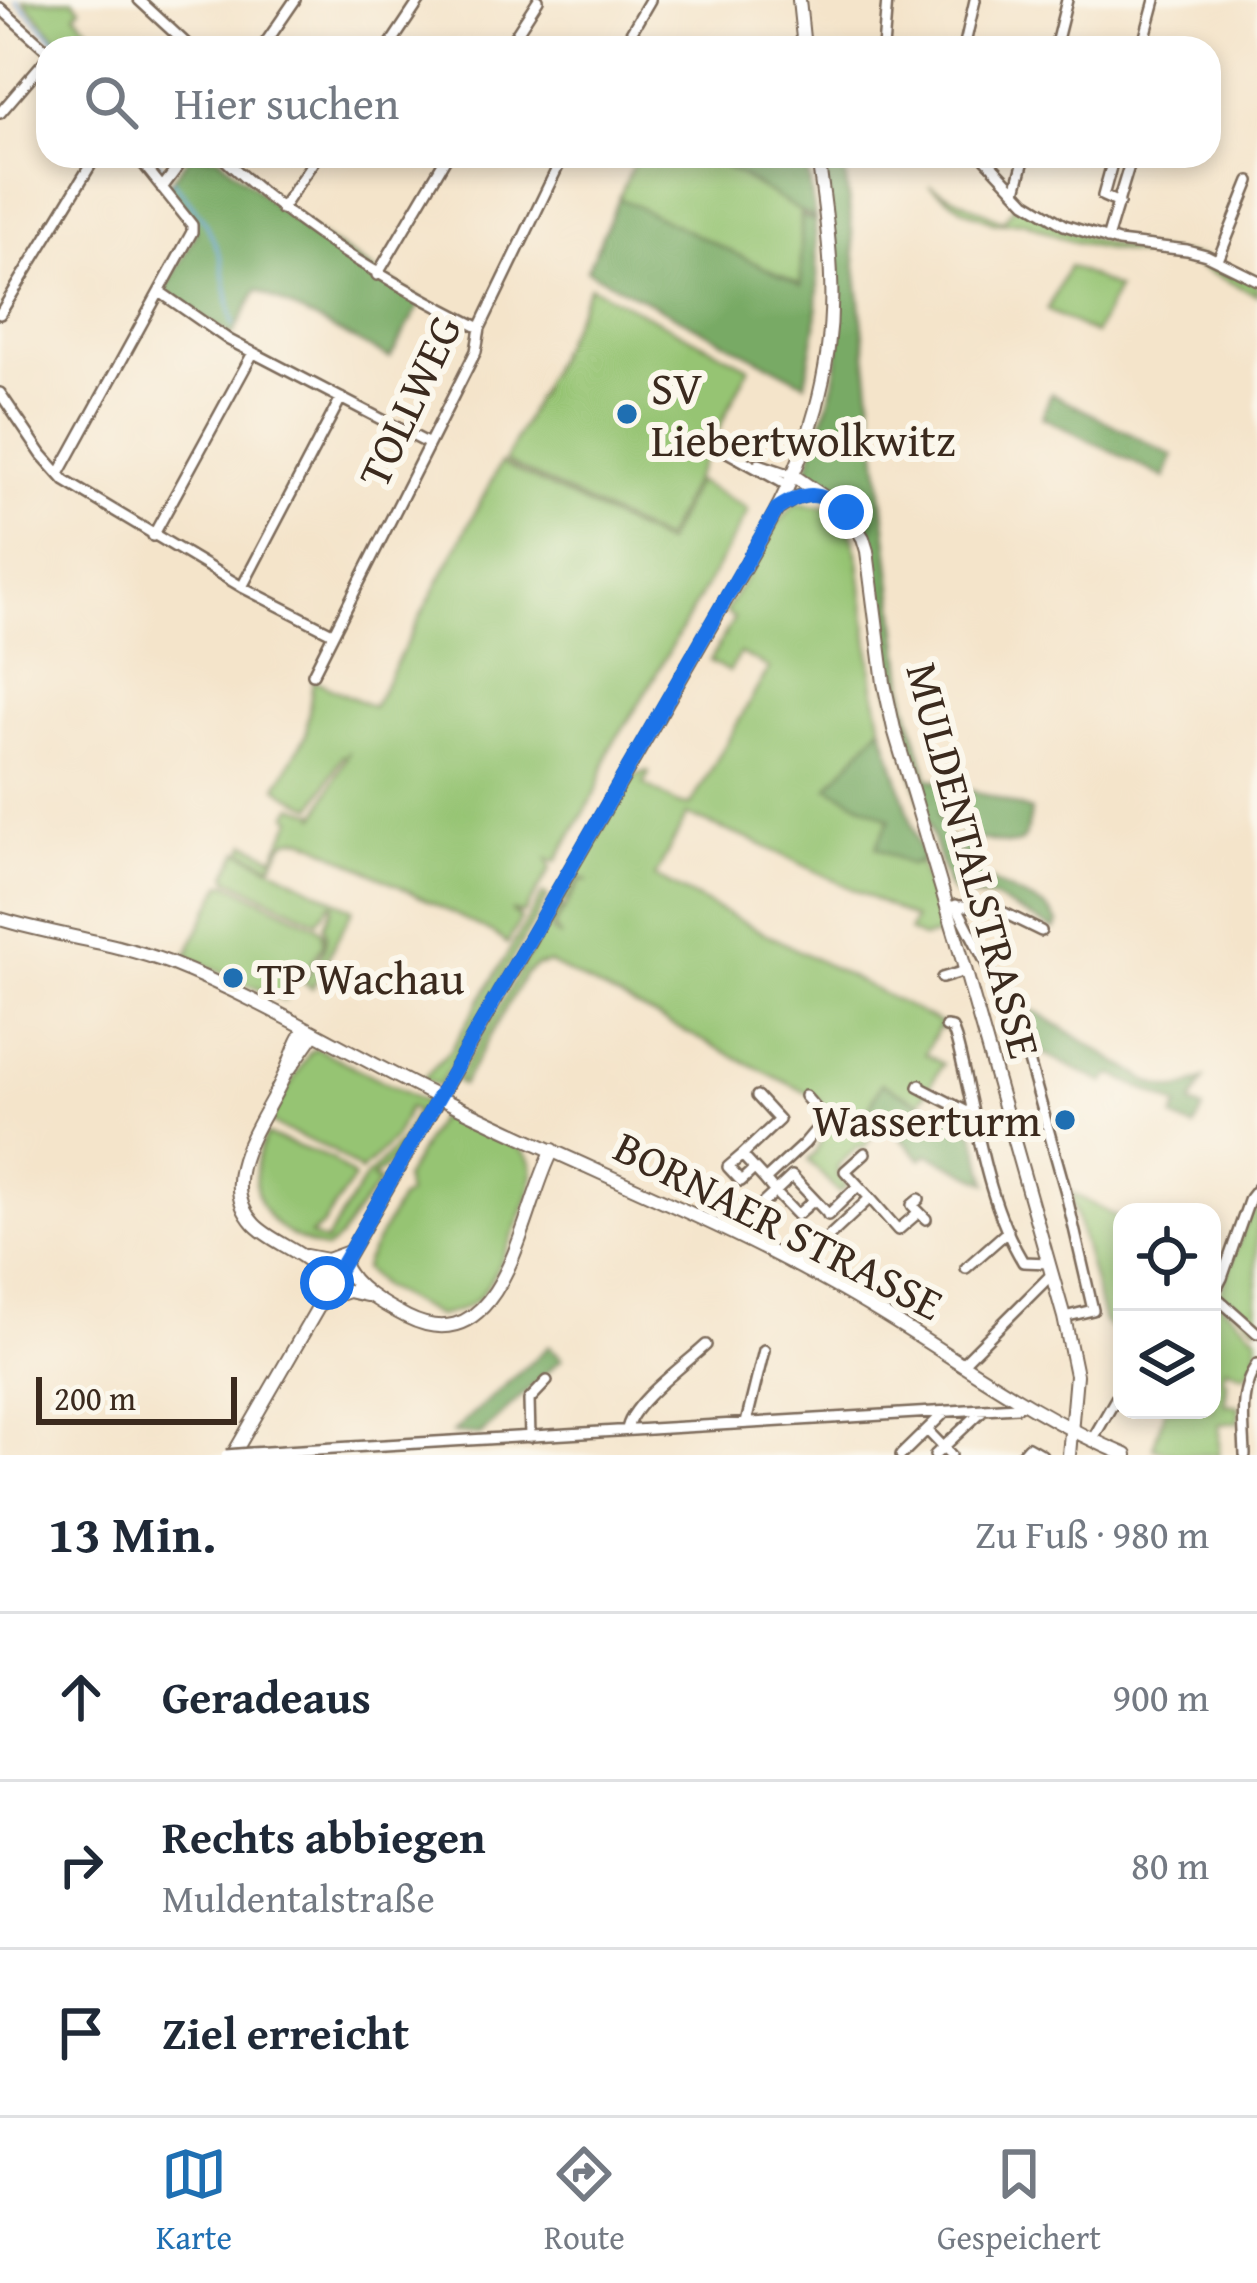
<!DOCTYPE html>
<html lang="de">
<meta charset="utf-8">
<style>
:root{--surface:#fff;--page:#f6f6f7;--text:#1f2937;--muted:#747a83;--line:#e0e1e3;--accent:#1f6fb2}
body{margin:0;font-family:"Gentium Book Plus",serif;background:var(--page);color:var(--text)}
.controls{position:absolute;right:36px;bottom:36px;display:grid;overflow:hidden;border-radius:24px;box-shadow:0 6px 18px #0003}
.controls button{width:108px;height:108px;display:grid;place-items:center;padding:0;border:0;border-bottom:3px solid var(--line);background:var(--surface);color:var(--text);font:60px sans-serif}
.scale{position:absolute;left:36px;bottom:30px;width:201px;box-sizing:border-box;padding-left:12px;border:6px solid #3b2a1e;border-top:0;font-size:33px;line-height:42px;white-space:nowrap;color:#3b2a1e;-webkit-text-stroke:9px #fbf7ec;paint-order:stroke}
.stop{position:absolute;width:36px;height:36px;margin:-27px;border:9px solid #1a73e8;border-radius:50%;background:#fff}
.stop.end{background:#1a73e8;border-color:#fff;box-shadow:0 3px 12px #0008}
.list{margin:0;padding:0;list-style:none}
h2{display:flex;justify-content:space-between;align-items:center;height:156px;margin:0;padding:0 48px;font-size:51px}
h2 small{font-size:39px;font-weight:400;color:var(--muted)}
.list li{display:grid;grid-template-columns:78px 1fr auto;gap:36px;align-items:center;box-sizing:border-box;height:168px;padding:0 48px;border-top:3px solid var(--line)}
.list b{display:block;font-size:45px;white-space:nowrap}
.list p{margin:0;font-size:39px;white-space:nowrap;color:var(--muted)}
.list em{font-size:39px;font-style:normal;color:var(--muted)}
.icon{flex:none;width:66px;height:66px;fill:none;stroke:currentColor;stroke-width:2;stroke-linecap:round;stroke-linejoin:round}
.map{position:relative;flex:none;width:1257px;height:1455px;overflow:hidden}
.search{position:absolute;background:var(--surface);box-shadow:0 6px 18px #0003;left:36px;right:36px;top:36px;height:132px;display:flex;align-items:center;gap:30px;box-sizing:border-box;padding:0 42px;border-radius:36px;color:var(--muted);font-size:45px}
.sheet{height:660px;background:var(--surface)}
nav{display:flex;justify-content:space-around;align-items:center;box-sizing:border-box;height:168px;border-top:3px solid var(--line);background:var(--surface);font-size:33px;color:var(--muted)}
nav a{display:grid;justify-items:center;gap:6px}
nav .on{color:var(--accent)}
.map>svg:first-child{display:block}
.green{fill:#96c473;stroke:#687748;stroke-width:3}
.forest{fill:#78aa65;stroke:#5a6a42;stroke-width:3}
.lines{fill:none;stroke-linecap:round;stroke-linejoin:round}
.stream{stroke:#69a6da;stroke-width:3}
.minor-casing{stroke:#7c6b5a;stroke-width:14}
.major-casing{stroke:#7c6b5a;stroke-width:16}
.minor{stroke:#fff;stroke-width:9}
.major{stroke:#fff;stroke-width:12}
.minor-bridge-casing{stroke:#7c6b5a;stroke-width:14;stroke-linecap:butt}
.major-bridge-casing{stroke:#7c6b5a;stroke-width:16;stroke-linecap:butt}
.minor-bridge{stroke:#fff;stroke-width:9}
.major-bridge{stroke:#fff;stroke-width:12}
.route{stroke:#1a73e8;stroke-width:15}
.poi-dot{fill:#1f6fb2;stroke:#fbf7ec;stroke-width:4.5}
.labels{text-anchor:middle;stroke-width:12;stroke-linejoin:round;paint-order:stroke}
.poi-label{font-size:45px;fill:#3b2a1e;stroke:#fbf7ec;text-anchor:start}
.street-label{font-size:45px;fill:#3b2a1e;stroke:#fbf7ec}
</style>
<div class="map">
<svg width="1257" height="1455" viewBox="0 0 1257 1455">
<rect width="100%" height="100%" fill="#fbf7ec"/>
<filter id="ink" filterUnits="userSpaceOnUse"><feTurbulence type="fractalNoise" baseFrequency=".00833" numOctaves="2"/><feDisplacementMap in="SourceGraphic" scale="24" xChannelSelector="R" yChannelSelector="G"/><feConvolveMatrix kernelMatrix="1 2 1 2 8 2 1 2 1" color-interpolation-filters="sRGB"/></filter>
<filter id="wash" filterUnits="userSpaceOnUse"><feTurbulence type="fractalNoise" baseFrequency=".004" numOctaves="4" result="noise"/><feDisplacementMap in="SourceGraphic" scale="48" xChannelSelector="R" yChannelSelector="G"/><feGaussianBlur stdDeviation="2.7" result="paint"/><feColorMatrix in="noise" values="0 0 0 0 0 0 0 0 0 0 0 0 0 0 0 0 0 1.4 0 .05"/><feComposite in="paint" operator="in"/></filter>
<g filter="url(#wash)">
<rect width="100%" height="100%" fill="#f4e4ca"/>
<path class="green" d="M23,0h50l7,8 -5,6 33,34h-42z
M637,156h71l93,56 2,74 -184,-88z
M929,185l74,36 15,-20c30,22 67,38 104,46 28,6 56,3 84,12 18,6 35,17 51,26v10l-67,-32 -92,-15 -34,-9 -40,-17 -29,1 -29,-12z
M1069,266l48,23 -22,45 -48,-24z
M590,286l159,81 -85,174 -159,-80z
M501,463l164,81 31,-63 48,26 4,5 -109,192 -29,44 -14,44 -40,70 -8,-3 3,9 -27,46 -13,-3 10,8 -14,25 -11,-9 -191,-96c-23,-3 -23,8 -33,26l-29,-14 4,-8 27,14 19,-39 -5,-3 6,-9 22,7v5l33,-67 -4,6 -3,-1 -28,51 -25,-11 -12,-9 29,-52 7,-55 60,27z
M795,503l31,4 11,8 15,20 7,25 15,128 8,38 -53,61 62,33 19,45 10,-3 22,72 -20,4 -13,-7 5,-12 -158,-77 -69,-27 -32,62 291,149 -2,3 -6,-2 -13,27 18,10 -23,38 -38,-19 -20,38 11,13 -10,15 -4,-3 -22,20 2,4 -3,4 11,12 -8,7 -31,-33 7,-6 17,-37 -13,-18 -270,-136 -13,3 -11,8 -63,111 -6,-4 103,-178 4,4 -13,23 11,7 -7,-10 27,-46h8l-9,-4 -13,24 -7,-1 71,-122 16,-7 2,2 -5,11 34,20 13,1 78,-137 -29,-15 -11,19 -19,-11 24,-43 -9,-6 50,-85z
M239,851l114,58 -41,79 -8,-5c10,-17 29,-38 20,-58l10,-21 -3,-1 -14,18 -88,-42 -2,-4z
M227,883l90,43 6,6v12l-20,34 -5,2 -14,20 -45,-19 2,-5 -10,-5 -3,4 -44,-20 7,-5 -1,-3 32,-63z
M543,894l5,3 -109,189 -16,-7 29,-31z
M316,1048l110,55c-14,25 -26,58 -52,73l-1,4 7,1c-6,11 -13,17 -20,27 -13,16 -16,31 -35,42 -11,-5 -25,-9 -35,-15 -39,-25 -42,-61 -24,-100l64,23 24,20 -32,48 -12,9 15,7 39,-62 38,-40 14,-29 -7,-4 -14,30 -34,35 -29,-22 -46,-19 -17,-10 41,-69z
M439,1116c23,8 81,23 91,44 4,7 3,20 1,28 -5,21 -38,95 -52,109 -12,12 -26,16 -42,19l-55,-29 -18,-18 2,-8 34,-62 7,-4 -3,-16z
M1070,1192l52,28v122l-18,-21z
M1253,1204h4v122l-37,-33z
M1217,1300l40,36v24l-12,15 -19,-8 -4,11 5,3 -2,23 14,2v16l-20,2v31h-42l-24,-7 12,-38h47v-105z"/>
<path class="forest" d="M190,156h28l63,55 141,90 -32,57 -133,-68 -25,46 -33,-20 -34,-26 31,-57 -30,-46z
M708,156h97l10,62 -14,-6z
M823,156h22l-1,7 62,537 22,78 68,20 35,13c-6,46 -19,33 -52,28 -38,35 48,55 67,69 5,4 9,10 12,15l-3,7 -62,-32 -28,-2 -5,-59 6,-11 -6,-18 -22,4 9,27 7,-1 7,58 -7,-2 -6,-8 -45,-143 -13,-55 -19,-145c-6,-13 -11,-26 -22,-37 -13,-13 -31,-18 -42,-33 6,-30 20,-60 27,-91 14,-73 -1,-153 -11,-226z
M619,198l182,87v-69l14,5 3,67 -2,38 -11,57 -218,-113z
M1051,393l122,63 -8,22 -123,-61z
M882,726l41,134 -13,5 -34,-18 14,-28 -62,-32z
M1012,1006l25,6 114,71c28,10 30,7 53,-4l-13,25 12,6 -9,18 -21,-10 5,-12 -62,-30h-6l-6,7 -72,-35c-6,-7 -13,-31 -20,-42z
M882,1083l92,48 14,52 -60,-29 -7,5 -37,-38 -13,10 -9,-10z
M549,1346l13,12 -82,77 -28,-2z"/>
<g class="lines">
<path class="stream" d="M16,0l46,48
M154,156l12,16
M173,181l33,42 15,35 12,67"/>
</g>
</g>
<g filter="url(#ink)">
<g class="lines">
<g class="minor-casing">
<path id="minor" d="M139,0l52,48
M0,8l48,43
M262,48l33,-48
M388,48l32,-48
M507,48l31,-48
M622,48l28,-48
M883,48l4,-48
M964,48l11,-48
M1055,48l12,-48
M1142,48l13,-48
M0,113l48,-56
M221,156c76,73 165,125 259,172
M983,156l43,46 38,23 54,17 69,8 19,5 51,25
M1114,156l-11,40 16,7
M162,188l24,-32
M1016,191l9,-35
M281,209l36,-53
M1107,239l25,-83
M1218,260l32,-79
M377,275l70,-119
M160,292l69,48 200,104
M0,314l96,-158
M0,393l42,62 23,26 177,106 90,46
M711,443l78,43
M759,464l35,12
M59,474l133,-242v-7l-55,-69
M153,536l100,-183
M242,587l99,-189
M313,674l163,-323 4,-23 83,-172
M956,905l64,124 45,160 28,121 -29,7
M952,906h38l51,25
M942,978l23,-7
M946,1027l6,1 4,11c20,73 27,157 67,223l26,1
M920,1085l-1,2 54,28
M757,1096l22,24 -37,35 23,25
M805,1096l20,23 -21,25 -39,36 10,12 17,-16 36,38
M742,1155l-14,12 13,14 13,-12
M708,1194l-5,3 -6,-4 5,-6 17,19 27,13 29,-27 22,23 17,-15
M870,1198l28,32 21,-18
M919,1199l-7,6 14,14
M828,1215l30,-29
M790,1263l11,-11 20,-8 49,-46 -25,-27 20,-18
M966,1268l42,-37
M1214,1295l43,38
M1212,1297l10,-19 28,-80 7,-9
M962,1364l90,-90
M746,1423l18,-73
M627,1430c3,-26 59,-66 79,-85
M927,1430l24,25
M530,1437l-1,-37 18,-19
M1092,1440l30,-52
M251,1453l766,-46 7,-4
M901,1455l45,-44
M935,1455l49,-46
M1021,1455l7,-8 14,8
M1245,1455c-1,-33 -7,-63 12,-91"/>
</g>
<g class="major-casing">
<path id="major" d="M799,0l5,48
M794,476l52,36 17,26 4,13 17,132 10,46 62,208 108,380 12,58 -7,80
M778,509l15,-10 16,-5
M0,919c56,17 115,23 170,44 91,36 176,89 264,132
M305,1029c-11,16 -14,33 -23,51 -19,42 -68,100 -28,144 21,23 69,31 73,66
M290,1068l24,-34
M444,1100c129,64 264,115 389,185 99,54 189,127 293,170
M306,1256l21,4 22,-8
M343,1263c9,25 41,42 64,54 99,49 115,-111 146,-167
M322,1300l26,-9 18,4
M233,1455l533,-925c43,-78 69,-162 65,-252 -1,-41 -8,-82 -13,-122"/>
</g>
<use href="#minor" class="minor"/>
<use href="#major" class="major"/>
<g class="minor-bridge-casing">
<path id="minor-bridge" d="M226,1455l25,-2"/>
</g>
<g class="major-bridge-casing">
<path id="major-bridge" d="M434,1095l10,5"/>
</g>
<use href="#minor-bridge" class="minor-bridge"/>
<use href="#major-bridge" class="major-bridge"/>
</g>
</g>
<g class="lines" filter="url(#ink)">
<path class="route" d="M327,1283v8l450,-782c27,-18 43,-19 69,3"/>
</g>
<g class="poi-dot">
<circle cx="627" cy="414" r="12"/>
<circle cx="233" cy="978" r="12"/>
<circle cx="1065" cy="1120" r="12"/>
</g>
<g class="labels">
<g class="poi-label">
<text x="651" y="404">SV<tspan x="651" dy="52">Liebertwolkwitz</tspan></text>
<text x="257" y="994">TP Wachau</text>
<text x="1041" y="1136" text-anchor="end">Wasserturm</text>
</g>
<g class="street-label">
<text transform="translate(409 401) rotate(-65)" y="16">TOLLWEG</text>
<text transform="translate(974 860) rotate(75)" y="16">MULDENTALSTRASSE</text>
<text transform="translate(779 1225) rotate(27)" y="16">BORNAER STRASSE</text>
</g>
</g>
</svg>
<div class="controls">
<button><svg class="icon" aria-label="locate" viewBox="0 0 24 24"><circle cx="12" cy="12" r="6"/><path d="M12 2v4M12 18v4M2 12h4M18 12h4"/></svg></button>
<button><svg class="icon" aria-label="layers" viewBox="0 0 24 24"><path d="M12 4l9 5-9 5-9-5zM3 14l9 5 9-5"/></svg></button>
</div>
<div class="scale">200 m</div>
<div class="stop" style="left:327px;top:1283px"></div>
<div class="stop end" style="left:846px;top:512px"></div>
<div class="search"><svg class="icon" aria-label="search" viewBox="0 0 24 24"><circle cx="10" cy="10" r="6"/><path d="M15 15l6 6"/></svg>Hier suchen</div>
</div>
<section class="sheet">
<h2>13 Min.<small>Zu Fuß · 980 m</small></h2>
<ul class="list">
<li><svg class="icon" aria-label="ahead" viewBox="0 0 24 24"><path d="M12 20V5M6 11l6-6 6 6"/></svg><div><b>Geradeaus</b></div><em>900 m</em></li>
<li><svg class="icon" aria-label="right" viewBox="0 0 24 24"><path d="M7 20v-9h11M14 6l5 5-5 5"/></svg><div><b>Rechts abbiegen</b><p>Muldentalstraße</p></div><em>80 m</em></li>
<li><svg class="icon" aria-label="arrive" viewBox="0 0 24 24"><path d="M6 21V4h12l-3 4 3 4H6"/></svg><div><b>Ziel erreicht</b></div></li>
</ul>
</section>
<nav>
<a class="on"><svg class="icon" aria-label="map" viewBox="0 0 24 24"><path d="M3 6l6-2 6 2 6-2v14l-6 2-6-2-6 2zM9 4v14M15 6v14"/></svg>Karte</a>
<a><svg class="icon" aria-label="directions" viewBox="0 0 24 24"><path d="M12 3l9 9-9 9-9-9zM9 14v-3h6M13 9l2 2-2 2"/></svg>Route</a>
<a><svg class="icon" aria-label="saved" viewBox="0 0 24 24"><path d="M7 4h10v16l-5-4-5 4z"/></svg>Gespeichert</a>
</nav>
